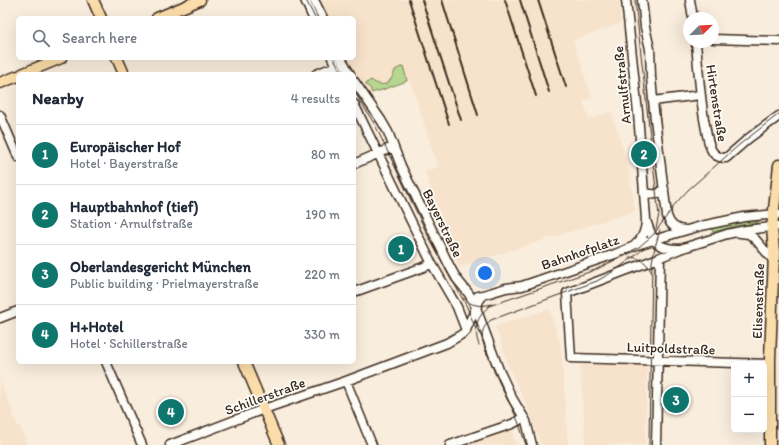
<!DOCTYPE html>
<meta charset="utf-8">
<style>
:root{--surface:#fff;--page:#f2f2f3;--text:#1f2937;--muted:#747a83;--line:#e0e1e3;--accent:#0f766e}
body{margin:0;font-family:Itim,sans-serif;background:var(--page);color:var(--text)}
.controls{position:absolute;right:12px;bottom:12px;display:grid;overflow:hidden;border-radius:6px;box-shadow:0 4px 16px #0002}
.controls button{width:36px;height:36px;display:grid;place-items:center;padding:0;border:0;border-bottom:1px solid var(--line);background:var(--surface);color:var(--text);font:20px sans-serif}
.compass{position:absolute;left:683px;top:12px;width:36px;height:36px;border-radius:50%;background:var(--surface);box-shadow:0 4px 16px #0002;rotate:66deg}
.you{position:absolute;left:485px;top:273px;width:14px;height:14px;margin:-10px;border:3px solid #fff;border-radius:50%;background:#1a73e8;box-shadow:0 0 0 6px #1a73e833}
.badge{display:grid;place-items:center;width:26px;height:26px;border-radius:50%;background:var(--accent);color:#fff;font-size:13px;font-weight:700}
.pin{position:absolute;translate:-50% -50%;border:2px solid #fff;box-shadow:0 1px 4px #0006}
.list{margin:0;padding:0;list-style:none}
h2{display:flex;justify-content:space-between;align-items:center;height:52px;margin:0;padding:0 16px;font-size:17px}
h2 small{font-size:13px;font-weight:400;color:var(--muted)}
.list li{display:grid;grid-template-columns:26px 1fr auto;gap:12px;align-items:center;box-sizing:border-box;height:60px;padding:0 16px;border-top:1px solid var(--line)}
.list b{display:block;font-size:15px;white-space:nowrap}
.list p{margin:0;font-size:13px;white-space:nowrap;color:var(--muted)}
.list em{font-size:13px;font-style:normal;color:var(--muted)}
.icon{flex:none;width:22px;height:22px;fill:none;stroke:currentColor;stroke-width:2;stroke-linecap:round;stroke-linejoin:round}
.map{position:relative;flex:none;width:779px;height:445px;overflow:hidden}
.search{position:absolute;background:var(--surface);box-shadow:0 4px 16px #0002;left:16px;top:16px;width:340px;height:44px;display:flex;align-items:center;gap:10px;box-sizing:border-box;padding:0 14px;border-radius:6px;color:var(--muted);font-size:15px}
.panel{position:absolute;background:var(--surface);box-shadow:0 4px 16px #0002;left:16px;top:72px;width:340px;height:292px;border-radius:6px}
.map>svg:first-child{display:block}
.built{fill:#f7e2cb}
.green{fill:#b7d68f;stroke:#798056}
.lines{fill:none;stroke-linecap:round;stroke-linejoin:round}
.minor-casing{stroke:#3b2a1e;stroke-width:11}
.major-casing{stroke:#3b2a1e;stroke-width:13}
.minor{stroke:#fdfcf7;stroke-width:8}
.major{stroke:#fbddab;stroke-width:10}
.tram{stroke:#3b2a1e;stroke-width:1}
.rail{stroke:#3b2a1e;stroke-width:2}
.labels{text-anchor:middle;stroke-width:3.5;stroke-linejoin:round;paint-order:stroke}
.street-label{font-size:14px;fill:#3b2a1e;stroke:#fdfcf7}
</style>
<div class="map">
<svg width="779" height="445" viewBox="0 0 779 445">
<rect width="100%" height="100%" fill="#f9eddd"/>
<filter id="ink" filterUnits="userSpaceOnUse"><feTurbulence type="fractalNoise" baseFrequency=".025" numOctaves="2"/><feDisplacementMap in="SourceGraphic" scale="8" xChannelSelector="R" yChannelSelector="G"/><feConvolveMatrix kernelMatrix="1 2 1 2 8 2 1 2 1" color-interpolation-filters="sRGB"/></filter>
<g filter="url(#ink)">
<path class="built" d="M317,0h302l2,23 -48,17 19,58 -9,3 6,18 22,-7 17,53 7,46 -176,56 -11,-28 -23,-67 13,-5 -28,-87 -43,15 -13,-18v-3h-2l-8,-16h10v-40h-29z
M549,309l12,38 7,98h-27l-10,-30 -24,-53 -8,-27h-1l-3,-8z
M647,364l-2,81h-59l-6,-80z
M0,376l3,13 5,12h1l4,11 -1,1 6,13h2l7,19h-27z
M510,426l6,19h-58z"/>
<path class="green" d="M403,66l4,15 -28,10h-2l-5,2 -1,-2v-2l-6,-5 6,-4c6,5 16,7 20,-1 2,-3 3,-6 4,-9z
M758,219l1,3 -24,4 -22,6 -2,-4 24,-5z"/>
<g class="lines">
<g class="minor-casing">
<path id="minor" d="M305,0l8,18
M314,0l9,18
M626,0l12,113 8,106c0,10 -2,19 -11,26
M642,0l3,27 5,22 1,28 3,34 13,105c3,9 9,14 18,14
M690,0l3,18
M713,39l66,2
M696,42c2,26 4,52 8,77 2,10 3,21 7,30 3,7 9,9 15,9l23,-20 30,-22
M332,58l8,16
M341,58l9,16
M316,74l20,-8
M354,81l27,39 7,12 13,34 49,101 6,11 13,16 6,11 24,65 13,28 14,23 6,24
M653,101l47,-6
M354,104l78,160 25,43 7,18 2,6
M0,115l18,42
M354,164l39,-17
M644,192c8,3 13,4 20,-3
M647,223c6,19 10,26 32,26
M740,233l9,1 7,6 17,20
M354,292l78,-28
M478,296l5,-1 23,-7 16,-2 93,-32 22,-9 43,-13 21,-6 43,-9 35,-3
M0,318l18,-7
M106,362l36,83
M770,364l-199,-6 -4,-65 89,-34 24,-10 19,-6 28,-9 19,-4 33,-4
M346,381l26,64
M170,445l94,-36 82,-28 101,-38 12,-7 6,-4 14,-31 4,-6
M450,445l62,-21 6,-3 5,-5
M656,445l4,-187"/>
</g>
<g class="major-casing">
<path id="major" d="M93,0l8,18
M157,18l43,-18
M117,58l7,16
M22,74l39,-16
M0,83l18,-7
M244,362l35,83
M770,445v-86l4,-106 -2,-26 7,-62"/>
</g>
<use href="#minor" class="minor"/>
<use href="#major" class="major"/>
<path class="tram" d="M306,0l9,18
M635,0l23,208 1,6 -3,15
M334,58l8,16
M354,91l21,34 54,113 37,67 10,24
M629,257c11,0 19,6 23,16
M463,298c8,8 18,9 29,6
M479,345c-6,-17 -3,-26 10,-39l106,-36 20,-10 24,-13 15,-13 22,-31 12,-13 51,-45 40,-31
M485,349l33,72 8,24
M487,354c-5,-13 -9,-24 4,-34l106,-39c17,-9 32,-20 46,-32
M649,445l3,-183 3,-15 5,-17"/>
<path class="rail" d="M409,0l40,124
M422,0l39,120
M442,0l36,115
M505,0l31,96
M520,0l29,92
M538,0l28,87"/>
</g>
</g>
<g class="labels">
<g class="street-label">
<text transform="translate(622 85) rotate(-96)" y="5">Arnulfstraße</text>
<text transform="translate(717 103) rotate(81)" y="5">Hirtenstraße</text>
<text transform="translate(443 223) rotate(64)" y="5">Bayerstraße</text>
<text transform="translate(580 252) rotate(-19)" y="5">Bahnhofplatz</text>
<text transform="translate(758 301) rotate(-88)" y="5">Elisenstraße</text>
<text transform="translate(671 348) rotate(2)" y="5">Luitpoldstraße</text>
<text transform="translate(265 396) rotate(-20)" y="5">Schillerstraße</text>
</g>
</g>
</svg>
<div class="controls">
<button>+</button>
<button>−</button>
</div>
<svg class="compass" viewBox="-18 -18 36 36"><path d="M0-13l5 13h-10z" fill="#e53935"/><path d="M0 13l5-13h-10z" fill="#747a83"/></svg>
<div class="you"></div>
<div class="pin badge" style="left:401px;top:249px">1</div>
<div class="pin badge" style="left:644px;top:154px">2</div>
<div class="pin badge" style="left:676px;top:400px">3</div>
<div class="pin badge" style="left:171px;top:412px">4</div>
<div class="search"><svg class="icon" aria-label="search" viewBox="0 0 24 24"><circle cx="10" cy="10" r="6"/><path d="M15 15l6 6"/></svg>Search here</div>
<section class="panel">
<h2>Nearby<small>4 results</small></h2>
<ul class="list">
<li><span class="badge">1</span><div><b>Europäischer Hof</b><p>Hotel · Bayerstraße</p></div><em>80 m</em></li>
<li><span class="badge">2</span><div><b>Hauptbahnhof (tief)</b><p>Station · Arnulfstraße</p></div><em>190 m</em></li>
<li><span class="badge">3</span><div><b>Oberlandesgericht München</b><p>Public building · Prielmayerstraße</p></div><em>220 m</em></li>
<li><span class="badge">4</span><div><b>H+Hotel</b><p>Hotel · Schillerstraße</p></div><em>330 m</em></li>
</ul>
</section>
</div>
